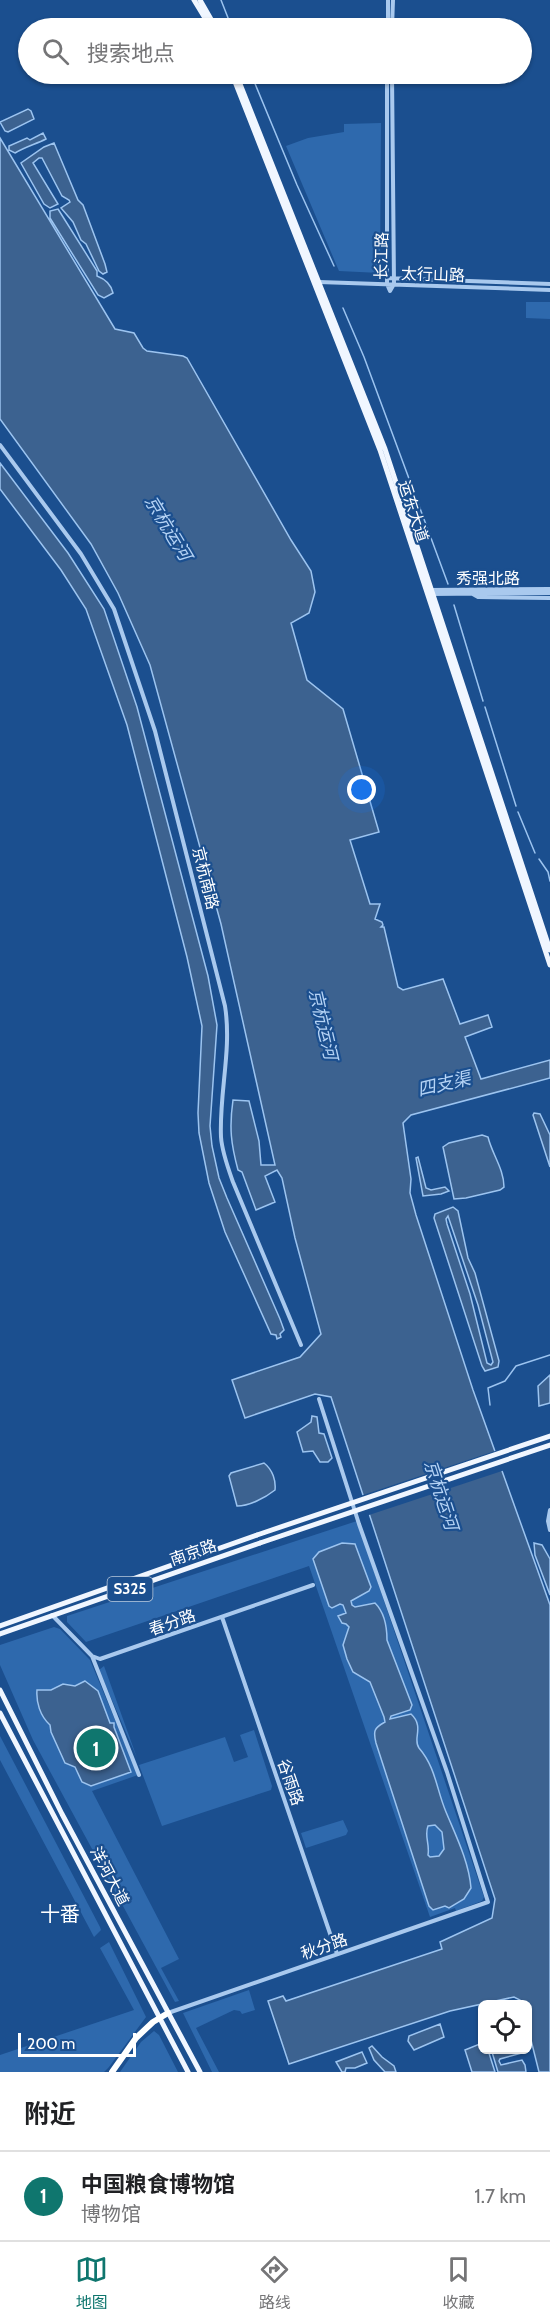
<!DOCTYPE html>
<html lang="zh">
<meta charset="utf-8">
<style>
:root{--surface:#fff;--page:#f2f2f2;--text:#202124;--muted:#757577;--line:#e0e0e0;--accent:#0f766e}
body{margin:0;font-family:Cabin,"Noto Sans SC",sans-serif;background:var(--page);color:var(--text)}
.controls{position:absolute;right:18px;bottom:18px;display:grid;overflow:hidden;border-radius:9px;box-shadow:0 2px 4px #0004}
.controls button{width:54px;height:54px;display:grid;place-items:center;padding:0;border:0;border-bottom:2px solid var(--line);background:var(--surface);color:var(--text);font:30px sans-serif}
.scale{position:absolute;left:18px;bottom:15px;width:118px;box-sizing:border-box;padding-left:6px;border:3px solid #fff;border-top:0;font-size:16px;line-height:21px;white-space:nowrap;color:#fff;-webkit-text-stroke:4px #1b4f8f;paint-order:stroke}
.you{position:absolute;left:362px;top:790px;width:21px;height:21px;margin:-15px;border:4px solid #fff;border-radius:50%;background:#1a73e8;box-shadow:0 0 0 9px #1a73e833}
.badge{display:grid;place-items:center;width:39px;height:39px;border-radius:50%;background:var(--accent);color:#fff;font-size:20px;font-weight:700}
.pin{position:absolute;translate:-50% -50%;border:3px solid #fff;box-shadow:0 2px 6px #0006}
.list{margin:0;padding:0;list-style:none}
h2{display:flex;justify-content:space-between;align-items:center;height:78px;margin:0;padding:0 24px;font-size:26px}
h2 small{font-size:20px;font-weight:400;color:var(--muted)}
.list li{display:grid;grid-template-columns:39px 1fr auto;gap:18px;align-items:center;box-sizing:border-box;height:90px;padding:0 24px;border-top:2px solid var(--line)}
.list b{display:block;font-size:22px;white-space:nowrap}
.list p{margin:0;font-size:20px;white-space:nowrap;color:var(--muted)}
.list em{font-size:20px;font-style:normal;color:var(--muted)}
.icon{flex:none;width:33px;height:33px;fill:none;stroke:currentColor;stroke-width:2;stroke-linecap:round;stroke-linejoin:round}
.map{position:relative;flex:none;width:550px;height:2072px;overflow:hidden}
.search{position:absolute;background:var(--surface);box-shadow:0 2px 4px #0004;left:18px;right:18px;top:18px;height:66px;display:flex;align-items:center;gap:15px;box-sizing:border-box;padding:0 21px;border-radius:33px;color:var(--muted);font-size:22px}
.sheet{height:168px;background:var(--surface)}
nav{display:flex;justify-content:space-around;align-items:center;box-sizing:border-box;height:84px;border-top:2px solid var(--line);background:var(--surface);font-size:16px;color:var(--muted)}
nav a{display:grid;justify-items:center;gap:3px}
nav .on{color:var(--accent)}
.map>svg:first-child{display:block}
.green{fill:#2e69ad}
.water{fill:#3c6290;stroke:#9cc4f0;stroke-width:1.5;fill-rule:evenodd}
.pier{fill:#1b4f8f}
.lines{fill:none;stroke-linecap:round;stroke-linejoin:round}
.stream{stroke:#9cc4f0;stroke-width:1.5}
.minor{stroke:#a9c9ee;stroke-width:4}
.major{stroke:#f0f6ff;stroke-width:5}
.highway{stroke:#fff;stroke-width:6}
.major-bridge{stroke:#f0f6ff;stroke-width:5}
.labels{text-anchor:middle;stroke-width:4.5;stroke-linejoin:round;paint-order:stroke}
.shield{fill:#1b4f8f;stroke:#bbcadd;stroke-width:1.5}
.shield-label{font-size:15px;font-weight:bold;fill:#fff}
.street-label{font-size:16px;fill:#fff;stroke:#1b4f8f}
.water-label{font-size:18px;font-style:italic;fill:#b5d3f5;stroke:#1b4f8f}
.quarter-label{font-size:20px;fill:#fff;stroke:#1b4f8f}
</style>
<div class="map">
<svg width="550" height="2072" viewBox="0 0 550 2072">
<rect width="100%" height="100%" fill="#1b4f8f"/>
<path class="green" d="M381,123l-1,150 -41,-2 -53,-125 22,-8 36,-6v-8z
M526,302h24v17l-24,-1z
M357,1521l127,376 -2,4 -26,10 -1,-3 -25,9 -121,-351 -223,76 -19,-20v-6z
M54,1627l6,2 30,31 48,115 -46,16 87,168 -18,9 18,33 -4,1 -142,-262 -33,-75v-20z
M104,1666l33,92 -38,-88z
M254,1730l18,56 -1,4 -109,36 -23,-61 86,-28 9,25 14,-5 -8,-22z
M0,1736l100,191 1,3 -7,7 -94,-177z
M343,1820l5,11 -2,4 -40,13 -5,-15z
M109,1942l37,75 -37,50 -5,5h-104v-17l134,-45 -34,-62z
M249,1990l6,20 -13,4 -2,-3 -6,-1 -38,18 23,44h-7l-29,-59z
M154,2031l5,4 19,37h-58l21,-30z"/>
<path class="water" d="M28,109l3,2 3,8 -26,13 -3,-1 -5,-9z
M43,133l3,6c-10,5 -21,8 -31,14l-6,-3v-4l18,-8 3,2z
M0,138l115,191 19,4 9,15 4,3 36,5 4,2 104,182 20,31 4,21 -6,21 -18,10 16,57 36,29 36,123 -29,8 20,64h10l-5,15 7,3 1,3 -2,2h3l14,60 5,3 40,-11 17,45 28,-9 4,12 -27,10 16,42 69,-19v18l-139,37 -8,8 8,56 -1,14 6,22 57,175 77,215v467h-11l-11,-44v-24h-6l-2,-4 -6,-3 -64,14 -161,53 -21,-63 15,-5 3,5 156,-52 -2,-7 52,-24 3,-19 -164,-502 -16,-3 -70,24 -13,-38 68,-23 21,-23 -26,-96 -13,-60 -5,-8 -12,6 10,26 -19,8 -14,-38 -4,-2c-7,-26 -9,-42 -5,-70l16,1 10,40 2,24h14l-54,-241 -71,-259 -32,-72 -27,-49 -91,-125z
M54,143l24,57 5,5 22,59 2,8 -4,2 -4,-3 -13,-27 -5,-4 -8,-18 -12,-14 9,-6 -1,-2 -7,-4 -20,-38h-3l-6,5 25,41 -8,4 -6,-4 -22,-39 -1,-2 23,-16z
M58,209l39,62v5c8,3 14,8 16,17l-9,5 -6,-3 -48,-77v-7z
M0,463l68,90 36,56 33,98 71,269 9,49 -7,101 2,20 7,32 8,20 53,121 4,11 -4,4 1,3 -4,2 -1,-4 -5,-1 -46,-102 -16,-49 -10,-50 -1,-20 4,-87 -15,-69 -60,-232 -41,-116 -25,-39 -61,-81z
M534,1113l6,1 10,21v32l-17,-52z
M482,1135l6,2c4,17 16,32 16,50l-4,3 -34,8 -12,1 -11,-52 6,-4z
M418,1157l8,31 5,2 14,-3 4,4 -8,3 -18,2 -7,-38z
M453,1207l5,4 10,47 7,15 24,88 -1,6 -13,4 -3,-5 -48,-148 1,-4zM448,1216l30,89 15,57 -2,3 -4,-2 -17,-69 -23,-70 -1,-5z
M550,1375v28l-11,3 -1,-20z
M312,1416l5,1 2,16 5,1 8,24 -4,4h-8l-7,-11 -10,1 -6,-20 14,-10z
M264,1463c9,7 12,18 11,27 -10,8 -26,16 -38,16l-8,-30 2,-3z
M342,1543l13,1 16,43 -2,4 -18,10 1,4 3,2 20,-4c10,10 12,23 12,37l25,65 -2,5 -19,6 -1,3 21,-5c14,13 1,25 8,34 17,20 17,40 27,64 10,24 23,50 25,76l-7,11 -15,9 -4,-2 -12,4 -4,-4 -53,-163c-3,-12 -2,-15 9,-21l-1,-5 -14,-35 -17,-10 -6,-13 -4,-14 6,-18 -3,-3 -4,-1 -4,-7 8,-3 -3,-8 -3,-1 -8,4 -3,-2 -16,-47 6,-7zM435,1825l7,7 2,17 -5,7 -9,1 -2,-2c2,-11 -4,-19 0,-29z
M534,1543l8,2 8,14v36l-15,-40z
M85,1681l13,10 12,32h4v4l17,45 -40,14 -9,-4 -7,-15 -10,-4 -14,-31 -1,-7c-10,-9 -14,-23 -13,-35h14l12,-6 12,2z
M440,2024l4,13 -30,13 -6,-9 1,-5z
M482,2043v7h6l7,22h-23l-7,-22z
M372,2046l10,11 12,9 2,6h-11l-11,-12 -5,-12z
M498,2050h24v3l-22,6 -1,2 2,4 21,-5 3,5 1,7h-28l-6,-20z
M362,2052l5,11 -12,5h-9l-1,4h-3l-6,-10z"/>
<path class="pier" d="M498,1450l7,20 -139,46 -6,-20z"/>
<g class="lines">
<path class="stream" d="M221,0l11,28
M251,74l46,111 37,81
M343,308l21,49 84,227
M454,605l29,96
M485,707l31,99
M518,812l17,41
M539,859l9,13 2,9
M490,1405l-2,-17 17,-7 11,-15 34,-11"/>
<path class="minor" d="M388,28v-28
M392,28l1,-28
M387,74v210l3,7 4,-7 -2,-210
M387,278l163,6
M319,282l231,8
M0,445l81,109 33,55 41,122 70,275c7,44 -6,87 -4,131 1,15 7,31 12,45l68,163
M431,590l119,-1
M471,593l7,4 72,1
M430,594l120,-1
M550,1510l-2,11 2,9
M52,1615l40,41 8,3 213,-74
M222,1617l115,337
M92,1656l47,119
M168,2013l320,-111 -41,-130 -88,-248 -40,-125"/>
<path class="major" d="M194,0l17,28
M200,0l16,28
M232,74l148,376 170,515
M236,74l149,375 165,501
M0,1626l257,-91
M0,1634l260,-91
M0,1690l62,124 138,258
M0,1713l188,359"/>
<path class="highway" d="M112,2072l24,-34 17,-16 15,-9"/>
<path class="major-bridge" d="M257,1535l293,-99
M260,1543l290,-98"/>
</g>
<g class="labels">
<rect class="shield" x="107.5" y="1577" width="45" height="24" rx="4.5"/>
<g class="shield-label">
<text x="130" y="1594">S325</text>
</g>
<g class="street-label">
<text transform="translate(381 256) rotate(-89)" y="6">长江路</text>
<text transform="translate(433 274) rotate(2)" y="6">太行山路</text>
<text transform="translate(414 511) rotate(72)" y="6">运东大道</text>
<text x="488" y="584">秀强北路</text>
<text transform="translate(206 878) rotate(76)" y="6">京杭南路</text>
<text transform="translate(193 1552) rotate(-19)" y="6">南京路</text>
<text transform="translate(172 1622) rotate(-19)" y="6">春分路</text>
<text transform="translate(291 1782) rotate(71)" y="6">谷雨路</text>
<text transform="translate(110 1876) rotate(62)" y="6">洋河大道</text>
<text transform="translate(324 1946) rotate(-19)" y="6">秋分路</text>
</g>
<g class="water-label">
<text transform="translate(168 528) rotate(59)" y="6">京杭运河</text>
<text transform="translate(323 1024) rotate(77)" y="6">京杭运河</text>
<text transform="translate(444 1084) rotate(-13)" y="6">四支渠</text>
<text transform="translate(441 1495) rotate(72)" y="6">京杭运河</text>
</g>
<g class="quarter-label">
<text x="60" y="1921">十番</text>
</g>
</g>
</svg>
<div class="controls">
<button><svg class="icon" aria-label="locate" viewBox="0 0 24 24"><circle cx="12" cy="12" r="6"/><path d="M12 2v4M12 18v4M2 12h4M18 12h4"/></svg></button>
</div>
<div class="scale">200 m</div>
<div class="you"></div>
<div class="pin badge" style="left:96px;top:1748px">1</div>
<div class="search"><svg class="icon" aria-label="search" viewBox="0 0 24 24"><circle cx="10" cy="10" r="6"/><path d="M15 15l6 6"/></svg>搜索地点</div>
</div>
<section class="sheet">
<h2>附近<small></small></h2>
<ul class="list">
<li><span class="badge">1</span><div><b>中国粮食博物馆</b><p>博物馆</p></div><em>1.7 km</em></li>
</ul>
</section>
<nav>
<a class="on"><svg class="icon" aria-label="map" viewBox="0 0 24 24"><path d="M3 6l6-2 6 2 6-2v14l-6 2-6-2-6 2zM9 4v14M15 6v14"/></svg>地图</a>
<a><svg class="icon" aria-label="directions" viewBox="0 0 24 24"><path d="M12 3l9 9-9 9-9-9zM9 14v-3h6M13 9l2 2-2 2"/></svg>路线</a>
<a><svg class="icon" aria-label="saved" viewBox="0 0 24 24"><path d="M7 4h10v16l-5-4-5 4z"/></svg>收藏</a>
</nav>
